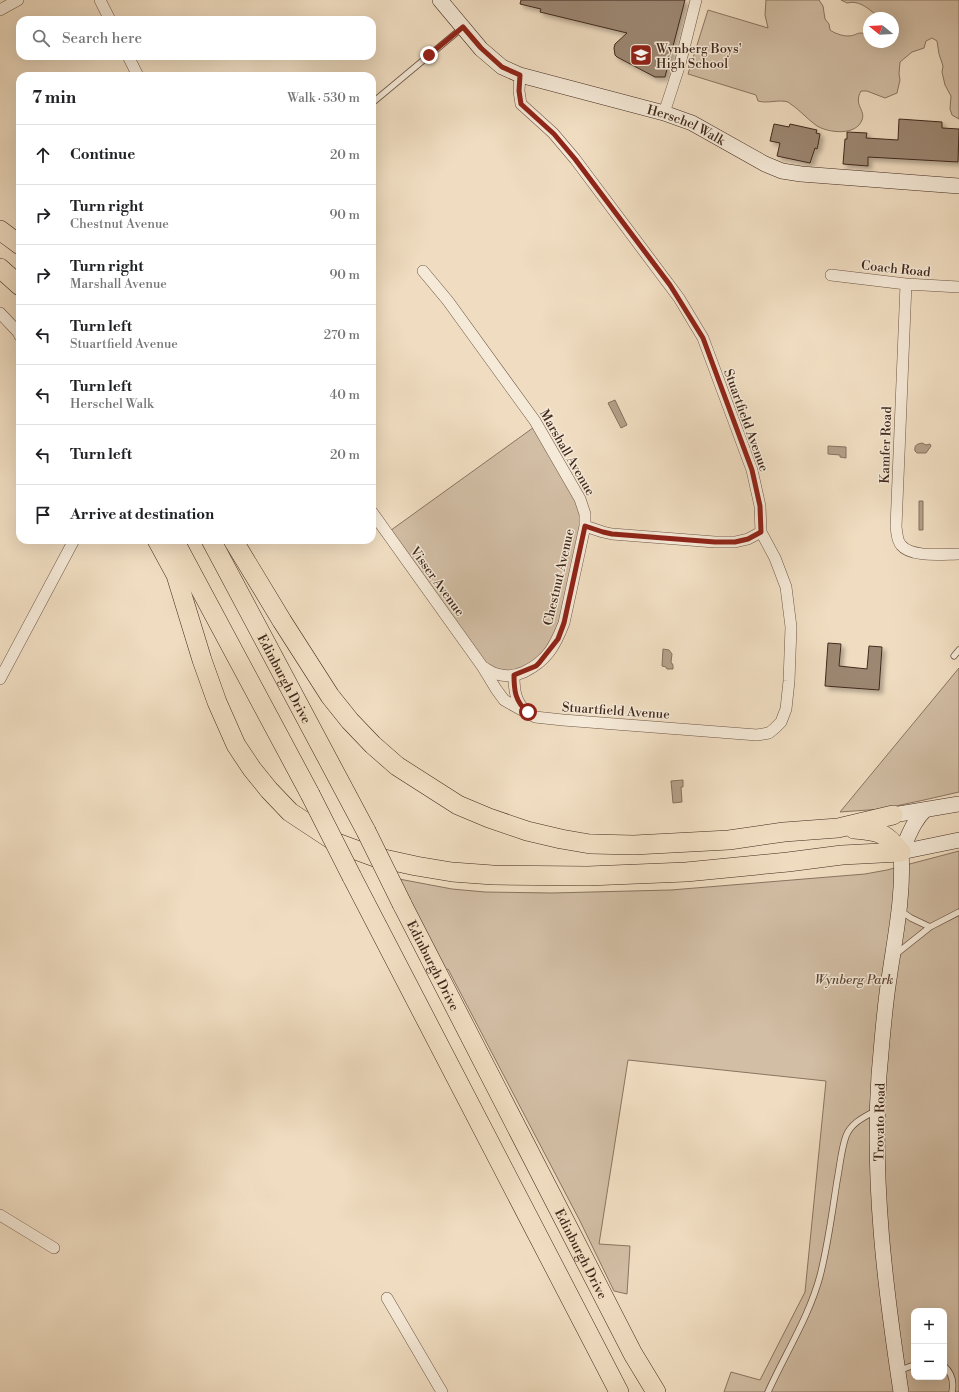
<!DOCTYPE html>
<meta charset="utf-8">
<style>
:root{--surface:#fff;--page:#f6f6f6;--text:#202124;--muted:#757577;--line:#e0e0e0}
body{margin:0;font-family:"Libre Bodoni",serif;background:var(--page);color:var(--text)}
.controls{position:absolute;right:12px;bottom:12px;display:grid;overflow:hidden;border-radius:8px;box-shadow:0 4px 16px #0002}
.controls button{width:36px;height:36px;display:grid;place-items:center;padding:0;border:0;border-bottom:1px solid var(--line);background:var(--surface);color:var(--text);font:20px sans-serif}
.compass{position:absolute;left:863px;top:12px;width:36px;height:36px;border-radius:50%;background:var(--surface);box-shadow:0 4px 16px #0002;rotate:288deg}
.stop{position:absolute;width:12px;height:12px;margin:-9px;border:3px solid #8f2418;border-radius:50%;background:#fff}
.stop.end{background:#8f2418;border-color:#fff;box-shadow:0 1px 4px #0008}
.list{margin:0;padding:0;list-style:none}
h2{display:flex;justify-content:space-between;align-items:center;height:52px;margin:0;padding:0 16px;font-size:17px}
h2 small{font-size:13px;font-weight:400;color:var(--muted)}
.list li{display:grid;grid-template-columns:26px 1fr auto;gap:12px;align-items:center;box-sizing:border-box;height:60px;padding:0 16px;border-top:1px solid var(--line)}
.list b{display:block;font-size:15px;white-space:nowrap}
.list p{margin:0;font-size:13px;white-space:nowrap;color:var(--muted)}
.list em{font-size:13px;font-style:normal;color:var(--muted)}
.icon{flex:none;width:22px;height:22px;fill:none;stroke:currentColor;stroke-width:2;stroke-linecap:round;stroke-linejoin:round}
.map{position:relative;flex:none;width:959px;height:1392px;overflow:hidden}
.search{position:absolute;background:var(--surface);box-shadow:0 4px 16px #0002;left:16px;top:16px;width:360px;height:44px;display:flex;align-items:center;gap:10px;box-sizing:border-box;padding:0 14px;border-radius:12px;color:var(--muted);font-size:15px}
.panel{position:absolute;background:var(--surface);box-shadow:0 4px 16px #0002;left:16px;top:72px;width:360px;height:472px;border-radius:12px}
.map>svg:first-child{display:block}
.green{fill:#d2bea5;stroke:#8a7461;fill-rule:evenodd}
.water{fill:#b4a089;stroke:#86705e}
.building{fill:#9c8772;stroke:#41291d;filter:url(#shadow)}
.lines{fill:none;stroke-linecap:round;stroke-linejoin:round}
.lane-casing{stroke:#6d5646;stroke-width:7}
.street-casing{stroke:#6d5646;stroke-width:12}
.secondary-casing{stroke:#41291d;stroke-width:16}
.highway-casing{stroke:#41291d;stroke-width:20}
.lane{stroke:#f5e9d7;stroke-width:5.5}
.street{stroke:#f5e9d7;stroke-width:11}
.secondary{stroke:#f5e9d7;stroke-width:15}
.highway{stroke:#f0ddc1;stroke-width:19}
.highway-bridge-casing{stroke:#41291d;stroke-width:20;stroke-linecap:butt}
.highway-bridge{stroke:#f0ddc1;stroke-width:19}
.route{stroke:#8f2418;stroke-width:5}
.labels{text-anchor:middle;stroke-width:3;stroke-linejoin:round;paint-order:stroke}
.poi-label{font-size:13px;fill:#41291d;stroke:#f5e9d7;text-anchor:start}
.street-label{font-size:13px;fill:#41291d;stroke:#f5e9d7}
.park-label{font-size:13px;font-style:italic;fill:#5e4738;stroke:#f5e9d7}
</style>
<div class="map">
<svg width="959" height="1392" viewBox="0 0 959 1392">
<defs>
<filter id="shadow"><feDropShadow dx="3.5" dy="3.5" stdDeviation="2" flood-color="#0004"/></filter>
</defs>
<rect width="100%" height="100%" fill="#f0ddc1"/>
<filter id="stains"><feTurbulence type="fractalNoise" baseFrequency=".005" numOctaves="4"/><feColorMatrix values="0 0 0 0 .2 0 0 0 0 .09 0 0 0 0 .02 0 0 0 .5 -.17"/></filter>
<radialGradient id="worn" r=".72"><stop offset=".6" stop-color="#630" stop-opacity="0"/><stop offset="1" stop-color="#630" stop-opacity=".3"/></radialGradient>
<path class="green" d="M766,0h53l4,6 2,13 4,5 1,6c4,3 12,6 18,6 10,0 8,-6 21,-1v7h24v-24h-17v-3c-9,-8 -18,-15 -29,-12l-6,-3h118v119l-7,-4 -2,-6 1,-13 -6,-11 -3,-13 1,-6 -4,-12 -2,-13 -5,-3 -6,3 -2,7 -12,4 -12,10 -1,12 1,6 -3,13 -12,5 -18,-7h-6c-8,14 5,19 1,29 -6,16 -33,13 -45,6 -10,-7 -18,-17 -29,-24 -10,-3 -20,2 -30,-1l-2,-6 -68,-21 20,-64 60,18 -3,-13z
M537,425l47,78 -20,116 -25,43 -31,13 -26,-10 -95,-132z
M959,668v124l-35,8 -42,9 -42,3z
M959,851v541h-235l7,-20 29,8 45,-88 21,-211 -198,-21 -29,184 31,2 -3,48 -13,-3 -34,-70 -132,-252 -4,2 -45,-92 53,10 33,3 67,1 119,-3 194,-16 22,-4zM914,1311h30v66h-30z"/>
<path class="water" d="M615,400l12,25 -6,3 -13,-25z
M922,443l4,2 4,-1 1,2 -5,7h-9l-2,-2c-1,-6 2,-7 7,-8z
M828,446l18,1v11l-6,-1v-2l-12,-1z
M919,501h4v29h-4z
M663,649l6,1 3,4 -1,8 2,3v4h-6l-1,-2 -4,-1z
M683,780v7h-2l1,15 -9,1 -2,-22z"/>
<path class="building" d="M521,0h164l-20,77h-10l-38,-20 -2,-2 -1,-7 1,-4 12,-11 -87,-21 1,-3 -21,-5z
M899,119l43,3v6l17,1 -1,33 -90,-5v9l-25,-2 2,-25h2v-7l20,1 -1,5 32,2z
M774,124l15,3 1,-3 27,6 -1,3 4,1 -2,11 -1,4 -2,-1 -5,15 -33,-7 3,-13 -10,-2z
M828,643l13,1 -2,22 28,3 2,-23 13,1 -3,43 -54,-4z"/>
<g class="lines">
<g class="lane-casing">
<path id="lane" d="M372,103l90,-75
M954,656l5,-6
M901,911l10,7 19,9
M896,954l34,-27 29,-15
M944,1366c8,7 10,16 8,26
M898,1371l16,-6
M768,1392c17,-38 41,-75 52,-116 8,-31 12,-63 17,-95 3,-15 4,-31 9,-45 5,-13 18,-19 29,-25"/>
</g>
<g class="street-casing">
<path id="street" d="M100,0l10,20
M0,10l18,-10
M128,56l10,20
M664,113l16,-49 16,-64
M423,271l25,30 87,120 45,78 5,15v12l18,6 9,2 103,8h20l13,-3 13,-7
M831,275l75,9 53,3
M906,284l-10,243c1,6 1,14 5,18 10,13 43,9 58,9
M0,313l18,19 2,4
M372,512l110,154 14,23 8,11 14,8 17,9 28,3 194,15 12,-2 6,-5 6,-6 5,-13 3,-28 2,-54 -5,-40 -11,-29 -14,-26 -1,-26 -8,-36 -49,-132 -24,-40 -104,-139 -22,-26 -32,-29 -2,-13 1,-16
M483,667c4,2 9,6 14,7 9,3 18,2 27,-2 23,-11 31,-26 40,-49l21,-97
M514,675c0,14 1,27 12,36
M0,679l74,-139
M0,1215l54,33
M387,1298l55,94"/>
</g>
<g class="secondary-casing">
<g id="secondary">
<path id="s1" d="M440,0l41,49 21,18 18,8 144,38 28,10 73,41 17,7 19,3 158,12"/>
<path d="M893,815l66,-11"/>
<path d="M901,852c3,43 -6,85 -12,127 -5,32 -7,64 -10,96 -7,107 6,212 22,317"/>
<path d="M901,852l58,-12"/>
<path d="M901,852c7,-14 12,-31 24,-42"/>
</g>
</g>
<g class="highway-casing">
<g id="highway">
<path d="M0,230l20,15"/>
<path d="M0,268l20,18"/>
<path d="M157,540l19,35 26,85 15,42 19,43 16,24 17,21 21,22 47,31 38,14 41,9 36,6 41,3 95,1 98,-4 102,-10 54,-7 59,-3"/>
<path d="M174,540l136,254"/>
<path id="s2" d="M211,540l155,291"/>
<path d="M233,540l49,81 48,75 20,25 23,24 24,21 61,39 31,13 38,13 34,8 29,5 44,1 95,-5 55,-8 54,-4 55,-13"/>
<path d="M854,829c25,2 31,3 47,23"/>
<path d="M352,877l267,515"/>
<path id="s3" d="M402,904l231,450 23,38"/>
</g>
</g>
<use href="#lane" class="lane"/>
<use href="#street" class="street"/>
<use href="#secondary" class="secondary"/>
<use href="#highway" class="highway"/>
<g class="highway-bridge-casing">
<path id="highway-bridge" d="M310,794l42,83
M366,831l36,73"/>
</g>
<use href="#highway-bridge" class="highway-bridge"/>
</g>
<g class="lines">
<path class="route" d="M429,55l34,-28 18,21 21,19 18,8 -1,16 2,13 33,30 21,25 95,126 33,53 49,132 8,36 1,26 -13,7 -13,3h-20l-103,-8 -9,-2 -18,-6 -21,97 -6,16 -19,24 -3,3 -22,9c0,15 1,27 14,37"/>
</g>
<defs>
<g id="school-square" transform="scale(1.15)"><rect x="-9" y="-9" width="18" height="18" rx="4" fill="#8f2418" stroke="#f5e9d7"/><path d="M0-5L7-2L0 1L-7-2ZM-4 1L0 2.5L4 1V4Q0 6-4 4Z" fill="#fff"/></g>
</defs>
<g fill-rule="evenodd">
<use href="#school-square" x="641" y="55"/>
</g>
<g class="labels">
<g class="poi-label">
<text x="656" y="53">Wynberg Boys'<tspan x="656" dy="15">High School</tspan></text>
</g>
<g class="street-label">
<text dy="5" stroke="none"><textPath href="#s1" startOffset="285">Herschel Walk</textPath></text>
<text transform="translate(896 268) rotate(6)" y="5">Coach Road</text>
<text transform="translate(747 420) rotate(70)" y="5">Stuartfield Avenue</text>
<text transform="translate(885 445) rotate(-88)" y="5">Kamfer Road</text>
<text transform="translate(568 452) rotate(60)" y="5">Marshall Avenue</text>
<text transform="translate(558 577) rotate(-77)" y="5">Chestnut Avenue</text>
<text transform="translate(438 581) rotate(54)" y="5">Visser Avenue</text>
<text dy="5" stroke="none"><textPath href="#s2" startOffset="157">Edinburgh Drive</textPath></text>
<text transform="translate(616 710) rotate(4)" y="5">Stuartfield Avenue</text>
<text dy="5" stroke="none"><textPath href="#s3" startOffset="69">Edinburgh Drive</textPath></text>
<text transform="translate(879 1122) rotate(-89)" y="5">Trovato Road</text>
<text dy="5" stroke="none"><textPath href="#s3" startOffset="393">Edinburgh Drive</textPath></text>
</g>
<g class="park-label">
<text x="854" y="984">Wynberg Park</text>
</g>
</g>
<rect width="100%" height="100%" filter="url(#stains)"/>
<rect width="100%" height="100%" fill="url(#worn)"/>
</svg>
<div class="controls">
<button>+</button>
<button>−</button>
</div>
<svg class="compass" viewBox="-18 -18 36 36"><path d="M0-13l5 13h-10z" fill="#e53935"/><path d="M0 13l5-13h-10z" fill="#757577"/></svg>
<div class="stop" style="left:528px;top:712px"></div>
<div class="stop end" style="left:429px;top:55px"></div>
<div class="search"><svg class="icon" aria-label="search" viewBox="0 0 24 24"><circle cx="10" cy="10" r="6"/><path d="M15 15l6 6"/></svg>Search here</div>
<section class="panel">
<h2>7 min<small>Walk · 530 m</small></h2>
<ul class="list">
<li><svg class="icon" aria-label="ahead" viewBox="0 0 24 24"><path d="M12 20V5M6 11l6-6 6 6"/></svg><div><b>Continue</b></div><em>20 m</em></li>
<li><svg class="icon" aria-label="right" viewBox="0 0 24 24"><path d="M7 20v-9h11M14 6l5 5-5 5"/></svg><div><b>Turn right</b><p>Chestnut Avenue</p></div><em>90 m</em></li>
<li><svg class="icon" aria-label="right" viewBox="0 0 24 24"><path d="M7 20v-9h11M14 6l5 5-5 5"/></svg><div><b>Turn right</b><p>Marshall Avenue</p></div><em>90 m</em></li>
<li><svg class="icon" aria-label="left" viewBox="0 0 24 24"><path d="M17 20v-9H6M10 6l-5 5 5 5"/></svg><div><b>Turn left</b><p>Stuartfield Avenue</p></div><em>270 m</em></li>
<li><svg class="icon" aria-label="left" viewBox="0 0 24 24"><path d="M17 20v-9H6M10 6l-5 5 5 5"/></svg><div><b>Turn left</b><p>Herschel Walk</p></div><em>40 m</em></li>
<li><svg class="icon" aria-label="left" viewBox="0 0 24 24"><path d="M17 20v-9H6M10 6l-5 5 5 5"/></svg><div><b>Turn left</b></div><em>20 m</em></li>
<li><svg class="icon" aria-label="arrive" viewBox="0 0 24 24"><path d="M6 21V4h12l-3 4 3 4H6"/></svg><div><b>Arrive at destination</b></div></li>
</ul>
</section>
</div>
